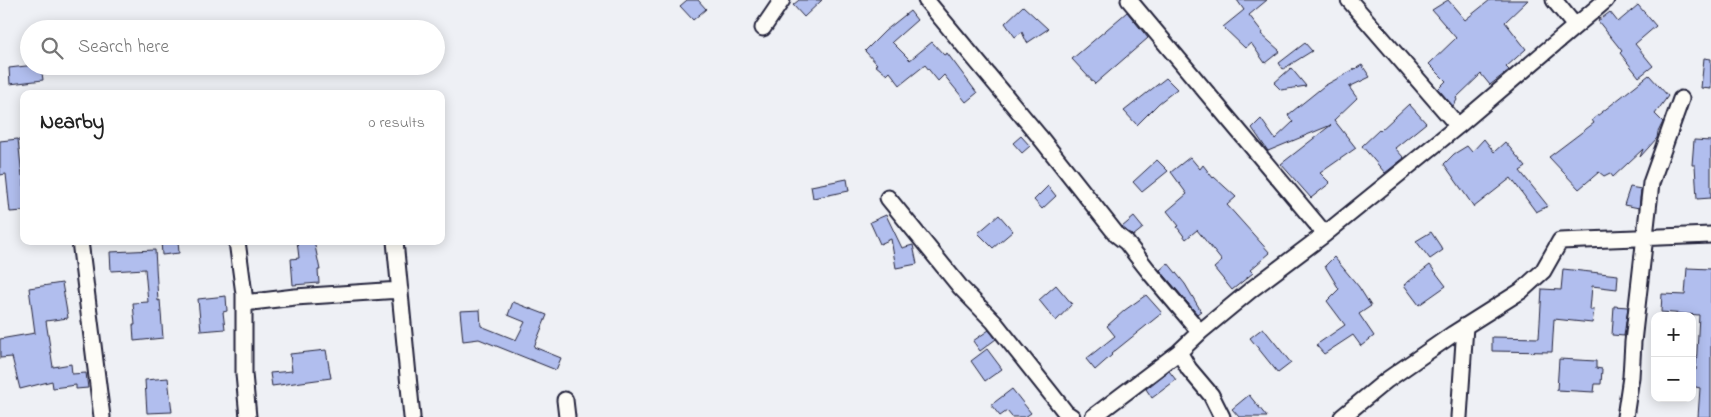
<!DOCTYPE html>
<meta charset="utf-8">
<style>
:root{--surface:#fff;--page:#f6f6f6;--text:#222;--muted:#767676;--line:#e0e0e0}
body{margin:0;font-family:"Indie Flower",sans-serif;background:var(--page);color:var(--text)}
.controls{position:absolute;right:15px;bottom:15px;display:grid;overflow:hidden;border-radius:10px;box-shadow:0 2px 12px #0003}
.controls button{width:45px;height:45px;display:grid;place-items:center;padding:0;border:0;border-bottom:1px solid var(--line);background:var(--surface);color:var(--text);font:25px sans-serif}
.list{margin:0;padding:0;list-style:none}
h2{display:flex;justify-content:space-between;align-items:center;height:65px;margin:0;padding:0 20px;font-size:21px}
h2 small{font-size:16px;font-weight:400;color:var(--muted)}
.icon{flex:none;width:28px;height:28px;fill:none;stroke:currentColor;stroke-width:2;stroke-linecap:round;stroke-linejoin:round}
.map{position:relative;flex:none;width:1711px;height:417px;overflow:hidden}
.search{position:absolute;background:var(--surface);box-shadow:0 2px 12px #0003;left:20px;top:20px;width:425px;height:55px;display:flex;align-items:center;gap:12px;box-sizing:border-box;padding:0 18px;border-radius:28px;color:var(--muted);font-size:19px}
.panel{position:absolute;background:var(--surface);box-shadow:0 2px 12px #0003;left:20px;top:90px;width:425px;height:155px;border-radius:10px}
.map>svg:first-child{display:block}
.building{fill:#b1beee;stroke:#22223b}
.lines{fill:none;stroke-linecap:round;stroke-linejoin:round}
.minor-casing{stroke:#22223b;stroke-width:19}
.minor{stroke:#fdfcf7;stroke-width:15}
</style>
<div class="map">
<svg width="1711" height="417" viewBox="0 0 1711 417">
<rect width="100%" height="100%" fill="#eef0f5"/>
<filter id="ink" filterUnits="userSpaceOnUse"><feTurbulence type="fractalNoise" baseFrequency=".02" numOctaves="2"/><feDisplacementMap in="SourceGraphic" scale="10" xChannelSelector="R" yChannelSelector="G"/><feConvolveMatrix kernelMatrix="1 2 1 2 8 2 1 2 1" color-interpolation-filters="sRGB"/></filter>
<g filter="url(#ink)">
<path class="building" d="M687,0h11l8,9 -13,11 -13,-14z
M799,0h23l-18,17 -11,-12z
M1237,0h30l-18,15 14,18 -2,1 19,17 -15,12 -14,-20 -6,5 -22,-21 21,-17z
M1448,0l17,20 25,-20h38l-23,22 21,27 -20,18 3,3 -19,15 -9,-11 -25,24 1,2 -4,6 -15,-17 8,-8 -17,-17 27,-26 -24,-28z
M1638,5l18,21 -21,18 18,22 -14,11 -19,-24 2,-2 -24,-30 12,-9 8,10z
M1023,6l25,23 -21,14 -5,-11 -7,5 -10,-14z
M910,11l7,9 -25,22 18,18 22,-18 12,13 3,-2 30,40 -11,9 -22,-27 -6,6 -13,-16 -25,20 -10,-13 -3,3 -12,-10 2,-1 -12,-13 20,-20z
M1127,12l21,26 -53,46 -23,-25z
M1305,43l7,8 -29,18 -4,-6z
M1704,58l7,1v30l-10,-1z
M1362,65l8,12 -21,10 8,11 -23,22 22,28 -36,25 10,10 -19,15 -30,-34 50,-39 -63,26 -16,-23 9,-9 14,20 18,-17 -5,-7 36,-29z
M26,66h15l2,14 -33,4 -1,-16z
M1291,68l15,18 -25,4 -7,-7z
M1649,75l19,21 -13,18 8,8 -5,10 -1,6 -17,19 3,-8 -30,28 -3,-4 -6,3 -5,-4 -20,17 -30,-32 45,-34 -2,-3z
M1166,78l11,11 -18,14 -22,22 -13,-14z
M1409,104l17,19 -31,25 9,10 -19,15 -23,-27 17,-16 1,1z
M1021,136l9,10 -8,7 -9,-10z
M18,139l4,37h2v35l-14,1 -4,-38 -6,1v-34z
M1484,139l10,13 11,-10 21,25 -6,4 28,35 -12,6 -25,-34 -37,29 -30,-43 10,-10 13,-8 5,6z
M1694,140l17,1v57l-14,1 -2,-34h-3z
M1190,157l10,12 3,-4 10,13 1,-1 22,20 -9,8 43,48 -20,17 3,3 -21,17 -18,-22 8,-7 -25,-31 -11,9 -9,-12 2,-1 -12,-15 20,-17 -16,-22z
M1157,160l11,11 -26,21 -9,-10z
M847,179l2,12 -36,7 -2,-12z
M1048,186l8,10 -14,13 -8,-9z
M1630,187l11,2 -2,19 -15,-3z
M886,215l16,33 11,-3 4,19 -21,4 -5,-29 -11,5 -10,-22z
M999,215l14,16 -20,17 -15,-15z
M1134,217l9,11 -10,8 -11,-9z
M1431,232l12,18 -13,9 -14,-18z
M161,241h17l1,12 -17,2z
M297,241h17l6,29h-2l1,13 -26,2 -2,-26 8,-1z
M155,250l3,51 2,-1 3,38 -29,3 -1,-16h2l-2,-22 15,-1 -3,-33 -34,2 -1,-19z
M1334,257l25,30 12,19 -12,8 15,22 -13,10 -8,-11 -29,19 -8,-9 29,-20 -18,-24 12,-12 -14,-23z
M1168,263l17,21 16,27 -4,3 -37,-44z
M1430,265l16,21 -27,19 -15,-20z
M1687,268l24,1v148h-13l2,-29 -8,-2 2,-17 2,1 3,-55 -38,-3 1,-18 23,1z
M1563,269l55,6 -1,14 -25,-3 -2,24h4l-2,13 -38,-4 -2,33 -60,-1v-14l47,1 3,-49 19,1z
M62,283l6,35 -22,3 7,46 18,-3 1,10 14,-1 2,15 -12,1v-4l-23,3 -1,-7 -32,8 -8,-32 -12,1v-19l35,-6 -6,-45z
M1056,285l16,19 -16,17 -17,-21z
M1146,295l16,18 -51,41 1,1 -17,15 -9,-11 29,-23 -8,-10 18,-16z
M226,296l1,15 -4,1 2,17 -24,2 -3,-32z
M513,302l34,13 -13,32 27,11 -5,12 -77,-31 -16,2 -3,-30 20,-1 1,16 35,14 9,-18 -17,-7z
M1614,306l14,1 -4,29 -12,-1z
M1263,328l28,35 -13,10 -28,-35z
M989,330l7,9 -16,12 -7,-10z
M987,349l15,20 -17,12 -14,-20z
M326,350l5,28 -59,8 -2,-13 22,-2 -2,-17z
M1559,359l37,2v7l6,1 -1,15h-6l-1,8 -37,-2z
M1169,371l7,9 -24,18 -6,-9z
M168,378l4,34 -25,1 -2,-33z
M1012,389l19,24 -6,4h-13l-5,-6 -7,5 -9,-11z
M1249,395l18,22h-28l-7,-8z"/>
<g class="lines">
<g class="minor-casing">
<path id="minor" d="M926,0l113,136 78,99 9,7 25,32 49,58
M1349,0l109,126
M1554,0l21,26
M763,28l19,-28
M888,198l73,90 33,34 58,73 14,18 6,4
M1325,234l133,-108 148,-126
M80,241l22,176
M237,241l7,53v80l4,43
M395,241l17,176
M244,303l51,-6 105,-7
M1179,352l10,17 22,26 11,22
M565,400l2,17
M1093,417l86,-65 21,-20 52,-43 73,-55 -196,-234
M1342,417l45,-37 66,-46 68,-43 22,-20 17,-30 151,-6
M1459,417l6,-91
M1625,417l6,-40 2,-35 18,-159 30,-84"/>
</g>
<use href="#minor" class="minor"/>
</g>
</g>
</svg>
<div class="controls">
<button>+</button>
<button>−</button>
</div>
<div class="search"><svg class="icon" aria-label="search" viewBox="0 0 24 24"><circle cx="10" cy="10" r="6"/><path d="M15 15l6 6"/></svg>Search here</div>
<section class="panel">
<h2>Nearby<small>0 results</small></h2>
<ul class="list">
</ul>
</section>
</div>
